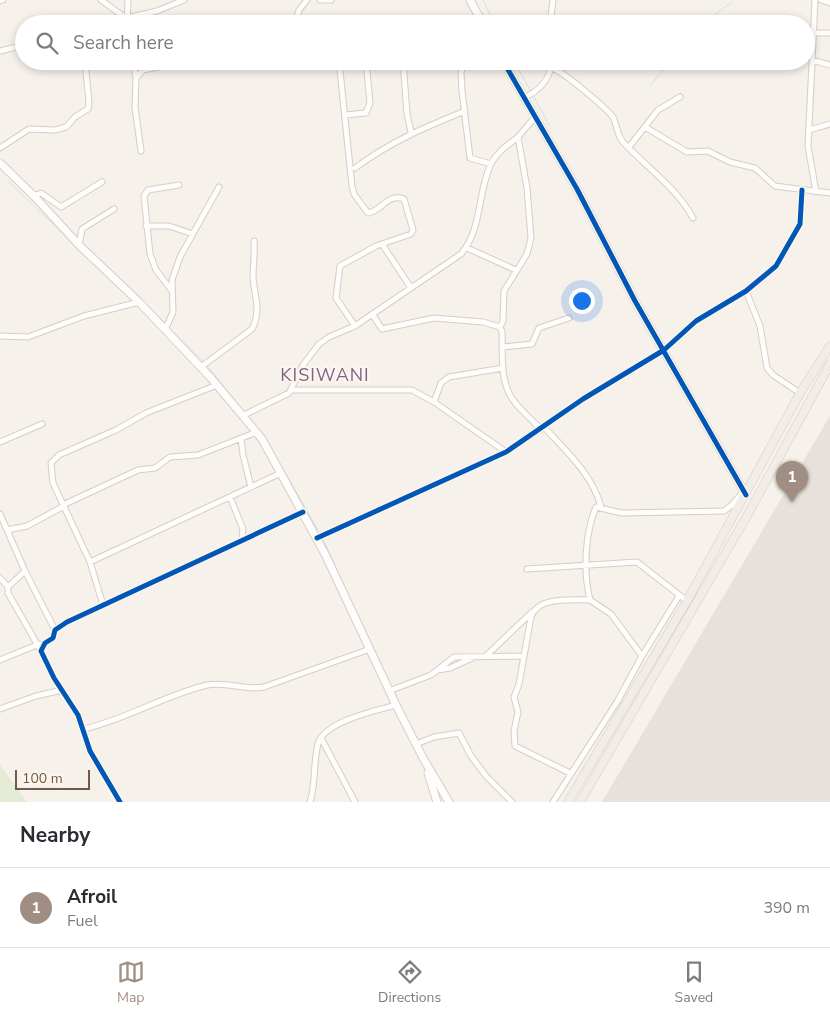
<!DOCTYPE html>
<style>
:root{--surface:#fff;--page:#f7f7f7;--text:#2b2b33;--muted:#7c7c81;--line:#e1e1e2;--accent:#a18e83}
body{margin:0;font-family:"Nunito Sans",sans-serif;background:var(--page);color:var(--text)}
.scale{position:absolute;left:15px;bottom:12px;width:75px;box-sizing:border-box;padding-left:5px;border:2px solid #73584c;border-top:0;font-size:14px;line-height:18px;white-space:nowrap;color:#73584c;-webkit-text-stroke:4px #fef6eb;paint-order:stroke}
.you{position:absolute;left:581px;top:300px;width:18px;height:18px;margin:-12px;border:4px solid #fff;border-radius:50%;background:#1a73e8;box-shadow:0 0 0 8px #1a73e833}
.badge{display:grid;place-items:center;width:32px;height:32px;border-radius:50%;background:var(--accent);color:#fff;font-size:16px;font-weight:700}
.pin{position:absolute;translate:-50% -41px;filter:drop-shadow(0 1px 2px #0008)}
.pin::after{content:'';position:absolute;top:26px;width:18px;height:15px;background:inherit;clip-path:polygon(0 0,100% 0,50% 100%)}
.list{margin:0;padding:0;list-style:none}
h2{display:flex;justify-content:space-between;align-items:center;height:65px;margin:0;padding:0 20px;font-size:21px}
h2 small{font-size:16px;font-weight:400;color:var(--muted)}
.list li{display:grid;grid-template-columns:32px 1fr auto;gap:15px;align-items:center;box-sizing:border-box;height:80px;padding:0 20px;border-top:1px solid var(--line)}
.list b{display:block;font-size:19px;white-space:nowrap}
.list p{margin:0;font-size:16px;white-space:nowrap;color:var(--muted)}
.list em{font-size:16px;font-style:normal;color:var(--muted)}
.icon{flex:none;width:28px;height:28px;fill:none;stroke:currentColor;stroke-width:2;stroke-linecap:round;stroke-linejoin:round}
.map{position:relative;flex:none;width:830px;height:802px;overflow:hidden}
.search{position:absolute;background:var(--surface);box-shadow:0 2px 8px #0003;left:15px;right:15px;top:15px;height:55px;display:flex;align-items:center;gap:12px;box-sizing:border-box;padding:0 18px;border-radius:28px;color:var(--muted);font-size:19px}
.sheet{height:145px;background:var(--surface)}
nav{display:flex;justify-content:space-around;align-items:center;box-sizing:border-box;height:70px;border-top:1px solid var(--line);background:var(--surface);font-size:14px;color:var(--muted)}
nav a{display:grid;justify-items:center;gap:2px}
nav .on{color:var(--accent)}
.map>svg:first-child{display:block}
.industrial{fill:#e8e1db}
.green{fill:#e4ecd5}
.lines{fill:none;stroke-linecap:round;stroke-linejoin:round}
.stream{stroke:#cde5e6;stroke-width:1}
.street-casing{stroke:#d5cec8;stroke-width:7}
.secondary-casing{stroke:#d5cec7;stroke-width:9}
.primary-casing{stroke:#d5ccc6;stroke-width:9}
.street{stroke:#fefdfc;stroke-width:5}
.secondary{stroke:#fefdfc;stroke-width:7}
.primary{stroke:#f1ece5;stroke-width:8}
.cycleway-casing{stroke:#fef6eb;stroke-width:8}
.cycleway{stroke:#0057b8;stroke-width:5}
.labels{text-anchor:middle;stroke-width:4;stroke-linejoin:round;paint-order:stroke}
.quarter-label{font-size:18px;letter-spacing:1px;fill:#7e638f;stroke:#fef6eb}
</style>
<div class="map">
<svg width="830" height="802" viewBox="0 0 830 802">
<rect width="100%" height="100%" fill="#f6f1ea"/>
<path class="industrial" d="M830,416v386h-228z"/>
<path class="green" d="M0,765l27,37h-27z"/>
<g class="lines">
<path class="stream" d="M483,0l12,24
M702,24l30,-22
M514,61l17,31
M650,86l20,-25
M533,95l16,30
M9,182l63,60
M67,227l11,11
M83,243l82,80
M105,274l25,25
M170,329l33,32
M209,368l34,43
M250,419l4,5
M257,439l6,9
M268,443l50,87
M314,540l48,100
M324,541l28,63"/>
<g class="street-casing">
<path id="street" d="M101,0l25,18 31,-7 27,-11
M320,0h11
M815,0l-7,146 8,46
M821,0l9,3
M0,1l3,-1
M127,24l1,-24
M295,24l4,-14 8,-10
M550,24l3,-24
M814,33h16
M0,51l24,-6
M812,60l18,5
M133,61l3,17 -1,29 6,44
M339,61l13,125 2,8 14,19c14,-2 19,-20 36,-14l9,31 -2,4 -35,12 -36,20 -4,32 19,28
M403,61l4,53 4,18
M465,61l-4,11 1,19 8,67 21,6
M551,68c10,1 56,41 62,49 4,8 4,18 10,25 23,25 53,45 70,76
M136,78l7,-8 46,-9
M523,98c17,-7 27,-18 29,-37
M345,115l21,-2 4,-10 -4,-42
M645,127l42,25 21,-1 22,11 25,6 20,18 55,7
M809,130l21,-6
M629,147l29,-37 22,-13
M0,148l29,-19 26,1 11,-3 9,-10 13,-8 1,-7 -4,-41
M355,168c37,-27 68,-40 110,-57
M34,196l7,-3 20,14 41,-25
M146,226h23l24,8
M382,244l29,44
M79,245l3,-16 32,-20
M467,248l49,22
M172,291l-16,-21 -6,-16 -6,-58 4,-6 31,-5
M746,291l14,35 7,42 6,7 27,18
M372,314l10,15 52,-11 49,4 17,5 2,5c1,22 -3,50 12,69 7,10 18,19 27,28
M500,327l3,-6 1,-30 23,-37 4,-16 -4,-50 -9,-51 17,-20
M165,330l8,-18 -1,-32 8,-23 39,-70
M0,336l28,1 56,-21 55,-14
M503,347l29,-3 7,-16 30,-10
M201,367l51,-38c10,-19 2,-33 1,-52 0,-12 2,-23 1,-36
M291,390h121l22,12 72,50
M434,402l7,-19 8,-6 54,-9
M242,416l47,-23 14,-28 16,-21 10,-7 26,-11 106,-72c22,-26 16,-63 31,-92 6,-11 17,-18 26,-25
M544,427c21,23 49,48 57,80
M241,438l2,17 8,32
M0,442l42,-18
M230,497l13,32 -1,10
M63,505l75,-35 17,-2 15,-11 28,-2 59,-23
M0,514l25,57 30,59
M7,530l20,-4 37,-20
M317,538l189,-86 77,-53 81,-49 32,-29 50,-30 30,-25 24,-42 2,-34
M90,562l191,-89
M527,569l110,-7 50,39
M25,571l-17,16v6l33,58
M0,578l8,9
M103,605l-13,-43 -37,-79 -2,-20 8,-8 57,-25 30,-17 71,-28
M486,656l46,-44
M642,656l-31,-42 -21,-14c-7,-28 -5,-67 6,-93l26,6 102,-2 8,-6 12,-14
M0,660l39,-16
M438,670l12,-2 22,-10
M389,691l42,-16 23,-18 69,-1
M0,709l36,-13 26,-6
M84,729c43,-10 81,-34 123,-44 20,-4 38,6 57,2l106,-38
M321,738l34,64
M416,744l18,-7 25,-4 12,23 15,20 26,26
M570,773l-55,-27 -1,-15 4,-19 -4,-15 5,-13 12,-67c7,-21 41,-17 59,-17
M120,802l-30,-51 -12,-36 -24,-37 -13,-27 4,-8 8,-5 2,-8 12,-8 236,-110
M310,802c6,-19 3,-39 8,-58 5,-22 59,-34 78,-39
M553,802l64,-100 25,-46 37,-60"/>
</g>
<g class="secondary-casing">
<path id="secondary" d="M470,0l13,24
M503,61l74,128 58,112 111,194
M0,163l34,33 45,49 60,57 72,76 51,61 63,115 71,151 27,53 26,44
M428,773l9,29"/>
</g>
<g class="primary-casing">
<path id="primary" d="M568,802l119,-201 113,-208 30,-47
M580,802l167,-286 83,-152"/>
</g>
<use href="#street" class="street"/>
<use href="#secondary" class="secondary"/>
<use href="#primary" class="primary"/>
<g class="cycleway-casing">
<path id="cycleway" d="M503,61l74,128 58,112 111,194
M317,538l189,-86 77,-53 81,-49 32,-29 50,-30 30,-25 24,-42 2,-34
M120,802l-30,-51 -12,-36 -24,-37 -13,-27 4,-8 8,-5 2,-8 12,-8 236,-110"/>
</g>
<use href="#cycleway" class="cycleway"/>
</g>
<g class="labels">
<g class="quarter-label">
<text x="325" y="381">KISIWANI</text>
</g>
</g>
</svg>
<div class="scale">100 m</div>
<div class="you"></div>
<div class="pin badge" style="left:792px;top:502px">1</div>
<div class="search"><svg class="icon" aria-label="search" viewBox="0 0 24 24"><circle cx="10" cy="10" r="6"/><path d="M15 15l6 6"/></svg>Search here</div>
</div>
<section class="sheet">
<h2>Nearby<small></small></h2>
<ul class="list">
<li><span class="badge">1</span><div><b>Afroil</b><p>Fuel</p></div><em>390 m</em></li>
</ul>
</section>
<nav>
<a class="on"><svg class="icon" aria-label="map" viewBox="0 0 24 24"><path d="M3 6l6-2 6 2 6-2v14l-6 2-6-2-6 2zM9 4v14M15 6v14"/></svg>Map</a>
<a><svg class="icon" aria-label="directions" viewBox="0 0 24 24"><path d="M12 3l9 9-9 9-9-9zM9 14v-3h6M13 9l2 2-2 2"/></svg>Directions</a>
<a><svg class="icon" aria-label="saved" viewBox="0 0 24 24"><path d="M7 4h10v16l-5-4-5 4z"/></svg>Saved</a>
</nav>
